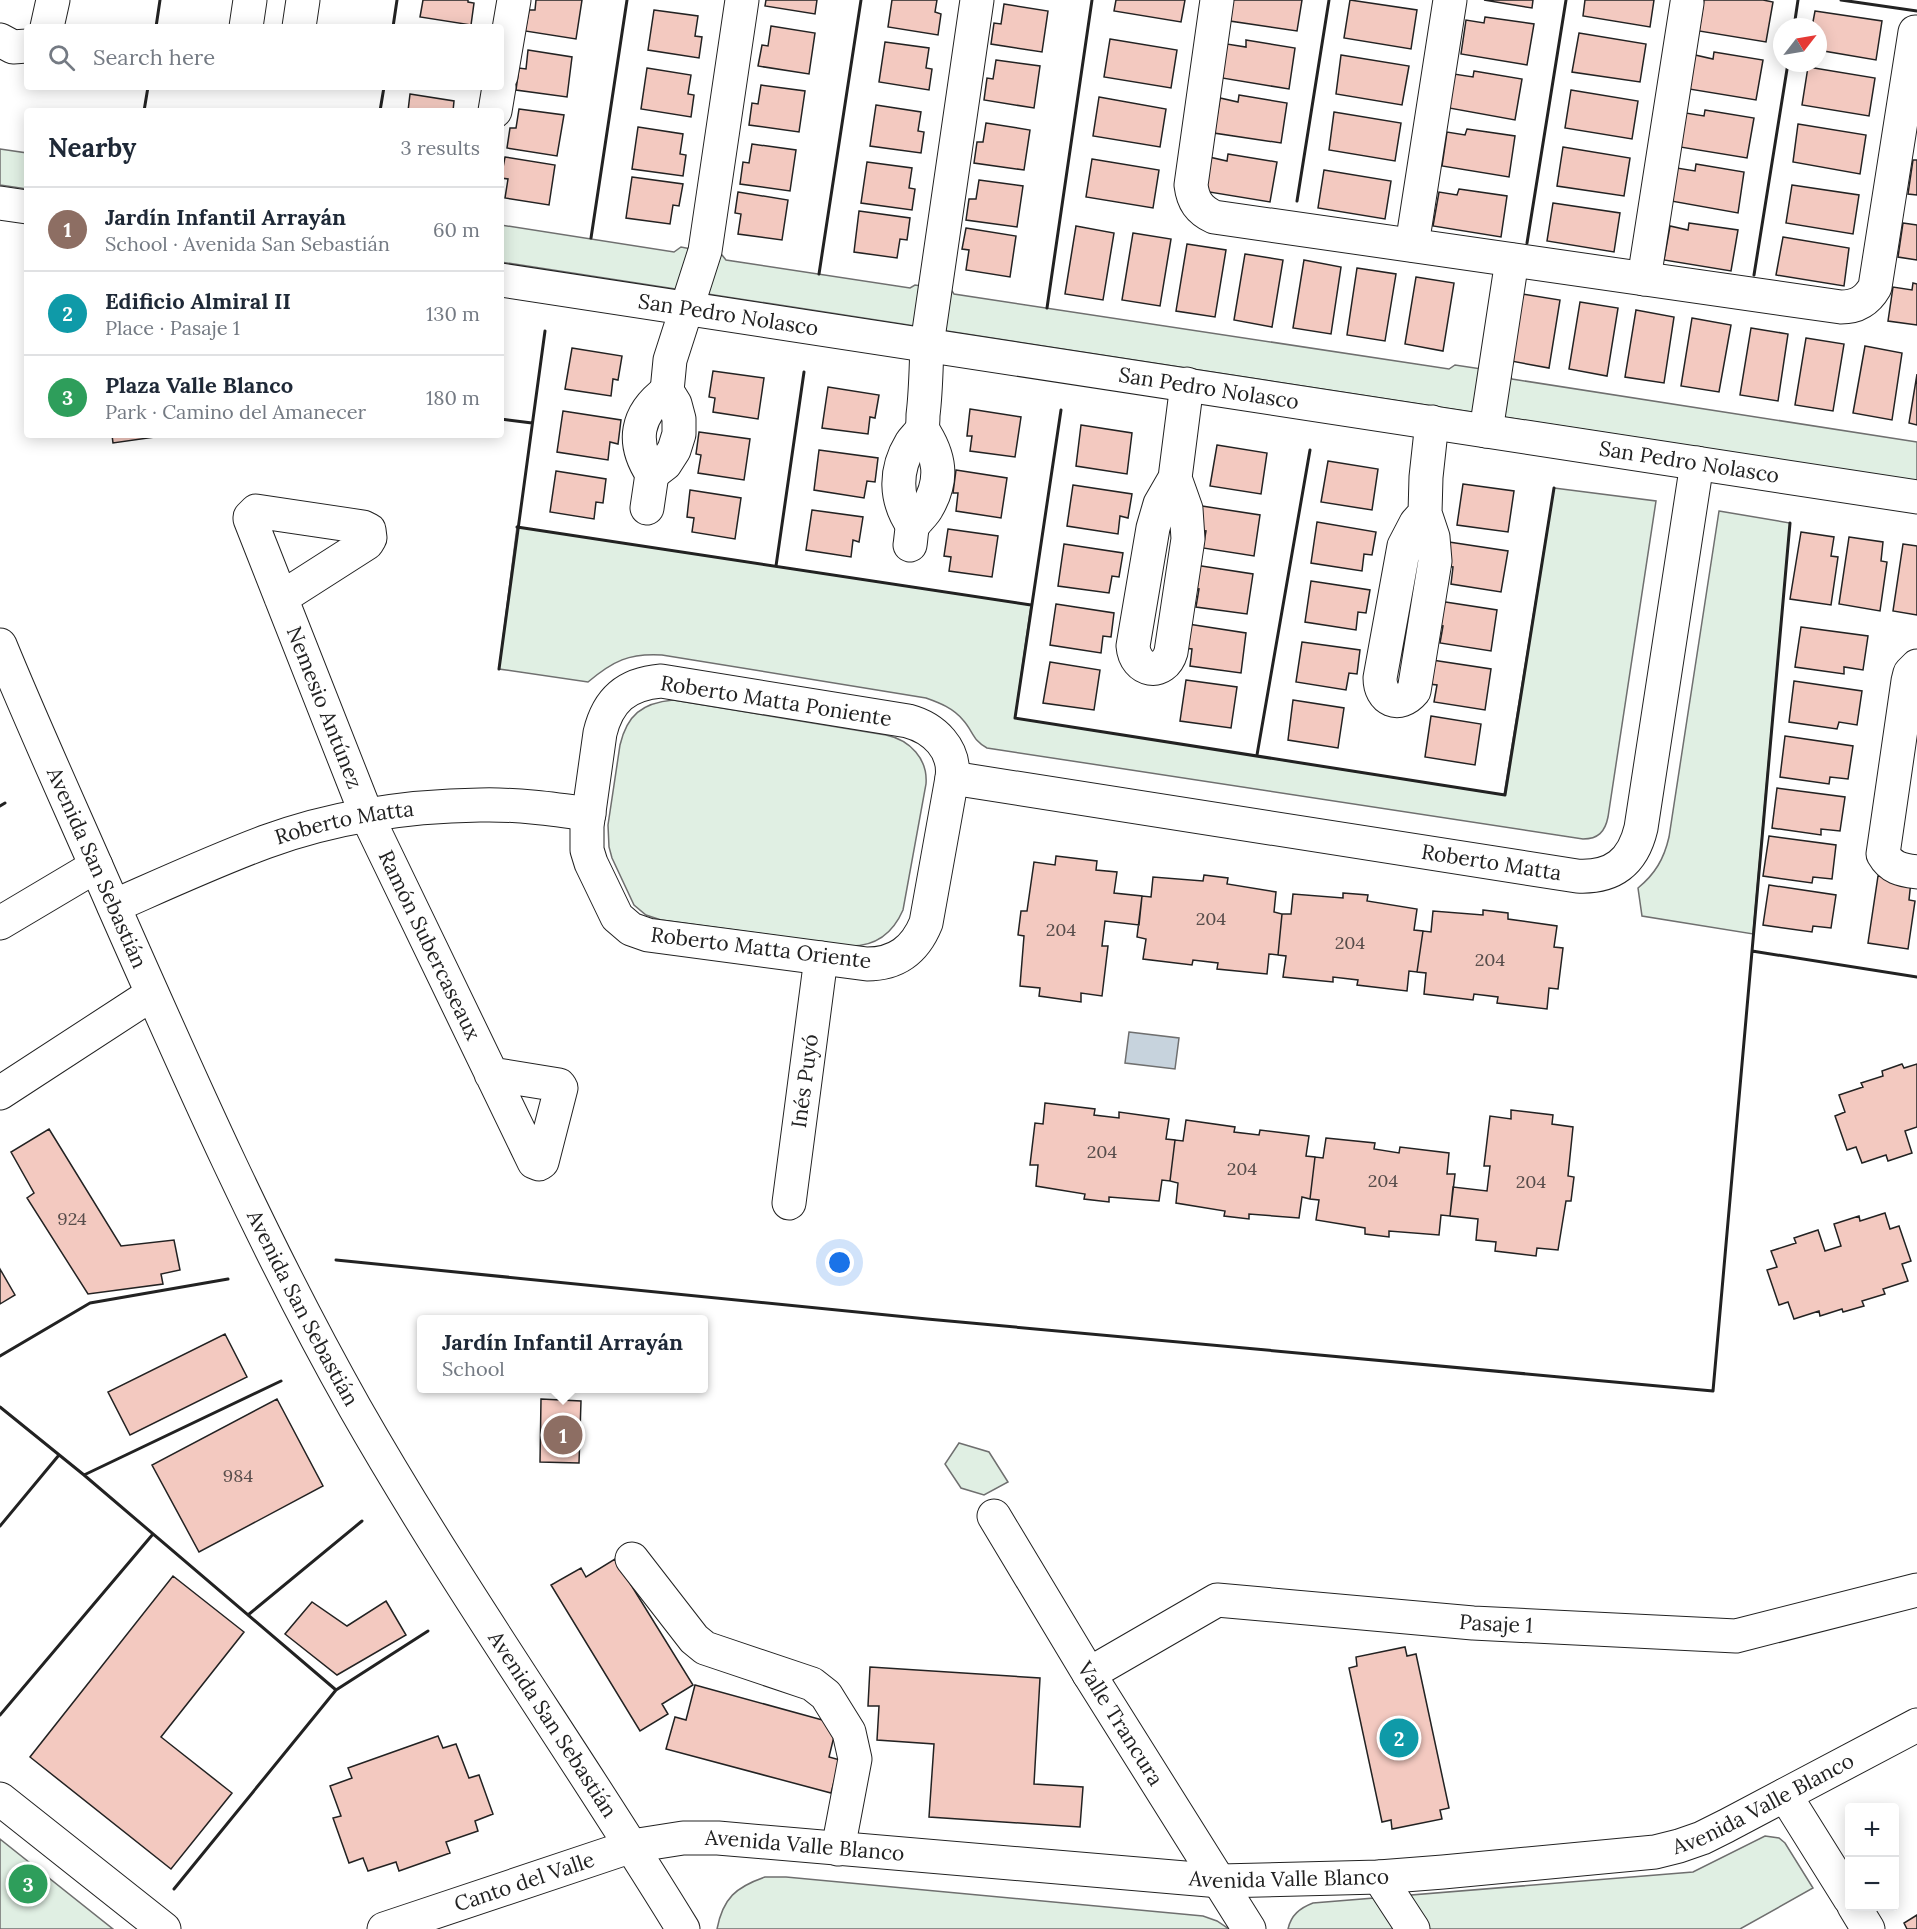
<!DOCTYPE html>
<meta charset="utf-8">
<style>
:root{--surface:#fff;--page:#f2f2f3;--text:#1f2937;--muted:#747a83;--line:#e0e1e3;--accent:#db2777}
body{margin:0;font-family:Lora,serif;background:var(--page);color:var(--text)}
.controls{position:absolute;right:18px;bottom:18px;display:grid;overflow:hidden;border-radius:6px;box-shadow:0 3px 15px #0003}
.controls button{width:54px;height:54px;display:grid;place-items:center;padding:0;border:0;border-bottom:2px solid var(--line);background:var(--surface);color:var(--text);font:30px sans-serif}
.compass{position:absolute;left:1773px;top:18px;width:54px;height:54px;border-radius:50%;background:var(--surface);box-shadow:0 3px 15px #0003;rotate:59deg}
.you{position:absolute;left:840px;top:1263px;width:21px;height:21px;margin:-15px;border:4px solid #fff;border-radius:50%;background:#1a73e8;box-shadow:0 0 0 9px #1a73e833}
.badge{display:grid;place-items:center;width:39px;height:39px;border-radius:50%;background:var(--accent);color:#fff;font-size:20px;font-weight:700}
.pin{position:absolute;translate:-50% -50%;border:3px solid #fff;box-shadow:0 2px 6px #0006}
.popup{position:absolute;left:417px;top:1315px;width:291px;height:78px;box-sizing:border-box;display:grid;place-content:center;border-radius:6px;background:var(--surface);filter:drop-shadow(0 2px 4px #0005);font-size:20px;white-space:nowrap;color:var(--muted)}
.popup b{font-size:22px;color:var(--text)}
.popup::after{content:'';position:absolute;left:50%;top:100%;margin-left:-12px;border:12px solid transparent;border-top-color:var(--surface)}
.list{margin:0;padding:0;list-style:none}
h2{display:flex;justify-content:space-between;align-items:center;height:78px;margin:0;padding:0 24px;font-size:26px}
h2 small{font-size:20px;font-weight:400;color:var(--muted)}
.list li{display:grid;grid-template-columns:39px 1fr auto;gap:18px;align-items:center;box-sizing:border-box;height:84px;padding:0 24px;border-top:2px solid var(--line)}
.list b{display:block;font-size:22px;white-space:nowrap}
.list p{margin:0;font-size:20px;white-space:nowrap;color:var(--muted)}
.list em{font-size:20px;font-style:normal;color:var(--muted)}
.icon{flex:none;width:33px;height:33px;fill:none;stroke:currentColor;stroke-width:2;stroke-linecap:round;stroke-linejoin:round}
.map{position:relative;flex:none;width:1917px;height:1929px;overflow:hidden}
.search{position:absolute;background:var(--surface);box-shadow:0 3px 15px #0003;left:24px;top:24px;width:480px;height:66px;display:flex;align-items:center;gap:15px;box-sizing:border-box;padding:0 21px;border-radius:6px;color:var(--muted);font-size:22px}
.panel{position:absolute;background:var(--surface);box-shadow:0 3px 15px #0003;left:24px;top:108px;width:480px;height:330px;border-radius:6px}
.map>svg:first-child{display:block}
.green{fill:#e0efe3;stroke:#6f6f6f;stroke-width:1.5}
.water{fill:#c7d3dd;stroke:#6f6f6f;stroke-width:1.5}
.building{fill:#f3c9c0;stroke:#222;stroke-width:1.5}
.lines{fill:none;stroke-linecap:round;stroke-linejoin:round}
.minor-casing{stroke:#222;stroke-width:35}
.major-casing{stroke:#222;stroke-width:35}
.minor{stroke:#fff;stroke-width:33}
.major{stroke:#fff;stroke-width:33}
.wall{stroke:#222;stroke-width:3}
.labels{text-anchor:middle;stroke-width:4.5;stroke-linejoin:round;paint-order:stroke}
.number-label{font-size:18px;fill:#564c4a}
.street-label{font-size:21px;fill:#222;stroke:#fff}
</style>
<div class="map">
<svg width="1917" height="1929" viewBox="0 0 1917 1929">
<rect width="100%" height="100%" fill="#fff"/>
<path class="green" d="M0,149l27,4v36l-27,-4z
M501,225l173,27 7,-5 41,8 4,5 184,28 5,-3 37,6 2,3 495,75 6,-4 53,8 4,6 405,63v39l-1416,-219z
M1554,488l102,13 -48,316c-3,15 -10,22 -25,22l-596,-91c-14,-7 -14,-17 -24,-28 -10,-12 -23,-17 -37,-22l-264,-43c-33,-2 -49,6 -74,27l-89,-13 18,-142 514,78 -16,113 489,77z
M1719,511l71,12 -37,411 -111,-18 -4,-28c17,-14 26,-29 31,-51z
M673,700l213,35c24,5 42,24 40,49l-23,126c-10,23 -26,36 -52,36l-190,-26 -15,-5 -12,-10 -22,-47 -3,-11 -1,-22 12,-80c7,-30 22,-42 53,-45z
M959,1443l30,9 19,30 -24,13 -23,-7 -16,-24z
M1765,1836l14,2 6,5 28,45 -73,41h-452c3,-14 12,-21 25,-26l380,-31z
M0,1839l113,90h-113z
M765,1877h21l417,39 14,5 12,8h-512c6,-31 19,-42 48,-52z"/>
<path class="water" d="M1129,1032l50,6 -4,31 -50,-6z"/>
<path class="building" d="M423,0h45v2l6,1 -3,22 -51,-8z
M536,0h46l-6,39 -51,-8 4,-21h6z
M766,0h51l-2,14 -50,-8z
M892,0h45l-2,12 6,2 -3,21 -50,-8z
M1116,0h69l-4,22 -67,-11z
M1233,0h69l-5,31 -67,-10z
M1350,0l67,10 -6,39 -67,-11z
M1484,0h49l-1,8z
M1585,0h69l-4,27 -67,-11z
M1704,0h59l10,2 -7,40 -67,-11z
M1004,4l44,7 -6,41 -51,-8 3,-21 7,1z
M654,10l44,6 -3,20 7,1 -3,21 -51,-8z
M1815,11l67,10 -6,39 -58,-10v-23h-6z
M1485,17l49,7 -7,41 -66,-11 5,-34 18,3z
M771,26l44,7 -6,41 -51,-8 4,-21 6,1z
M1579,33l67,11 -6,38 -68,-10z
M1110,39l67,11 -6,38 -67,-11z
M1246,40l49,8 -6,41 -67,-11 5,-34 19,3z
M885,42l44,6 -3,20 6,1 -3,21 -50,-8z
M528,50l44,7 -5,40 -51,-7 3,-22 7,1z
M1714,52l49,8 -7,40 -67,-11 6,-34 18,4z
M1341,55l68,11 -7,39 -66,-11z
M996,60l44,6 -6,42 -50,-8 3,-22 6,1z
M1808,67l67,11 -6,38 -67,-11z
M647,68l44,7 -3,19 6,1 -3,22 -50,-8z
M1474,71l48,8 -7,41 -66,-12 5,-34 19,3z
M761,85l44,6 -6,41 -50,-7 3,-22 6,1z
M1571,90l67,11 -6,38 -67,-11z
M410,94l44,7 -1,10h-45z
M1239,95l48,8 -6,40 -67,-10 6,-35 18,4z
M1099,97l67,12 -6,38 -67,-11z
M876,105l45,7 -3,19 6,1 -3,21 -51,-7z
M519,109l45,6 -7,41 -50,-8 3,-20h6z
M1705,110l49,8 -7,40 -67,-11 6,-34 18,3z
M1334,112l67,11 -6,38 -66,-11z
M986,123l44,7 -6,40 -50,-7 3,-21h6z
M1798,124l68,11 -6,39 -67,-12z
M638,127l45,7 -3,20 6,1 -3,21 -51,-7z
M1467,129l48,7 -6,41 -67,-11 5,-34 18,3z
M752,144l44,6 -6,41 -50,-7 3,-22 6,1z
M1563,147l67,11 -6,38 -67,-10z
M1228,154l49,8 -7,40 -67,-11 6,-34 18,4z
M505,157l50,8 -6,40 -44,-7 3,-19 -7,-1z
M1092,159l67,11 -6,38 -67,-11z
M1913,160h4v35l-9,-1z
M867,162l45,6 -3,20 6,1 -3,21 -51,-7z
M1696,164l48,8 -6,41 -67,-12 6,-33 18,3z
M1324,170l67,11 -6,38 -67,-11z
M632,177l51,7 -4,22 -6,-1 -3,19 -44,-6z
M979,180l44,6 -6,41 -51,-7 3,-21h7z
M1792,185l67,10 -6,39 -67,-11z
M1459,189l48,7 -6,41 -68,-11 6,-34 18,3z
M738,192l50,8 -6,40 -44,-6 3,-20 -6,-1z
M1553,203l67,10 -6,39 -67,-11z
M859,211l51,7 -3,22 -7,-1 -3,19 -43,-6z
M1689,223l49,7 -7,41 -67,-11 6,-34 18,4z
M1903,223l14,2v35l-19,-3z
M1076,226l38,7 -11,67 -38,-6z
M966,228l50,8 -6,41 -44,-7 3,-20 -7,-1z
M1133,233l38,6 -11,67 -38,-6z
M1783,237l66,11 -5,38 -68,-11z
M1187,244l39,6 -11,67 -39,-6z
M1245,254l38,6 -11,67 -38,-7z
M1304,260l37,7 -10,67 -38,-6z
M1357,268l39,6 -11,67 -38,-6z
M1416,277l38,6 -11,68 -38,-7z
M1913,283l4,1v41l-29,-4 5,-34 19,3z
M1522,294l38,6 -11,68 -38,-7z
M1580,302l38,6 -11,68 -38,-7z
M1636,310l38,7 -10,66 -39,-6z
M1692,318l39,7 -12,67 -38,-6z
M1751,328l37,6 -10,67 -38,-6z
M1806,338l38,6 -11,67 -38,-6z
M1865,346l37,7 -10,67 -39,-7z
M572,348l50,8 -4,24 -5,-1 -2,17 -46,-7z
M713,371l51,7 -6,41 -45,-7 2,-14 -6,-1z
M1917,374v51l-8,-2z
M828,387l51,8 -4,23 -5,-1 -2,17 -46,-6z
M970,409l51,8 -6,40 -45,-6 2,-15h-5z
M563,411l58,9 -3,24 -8,-2 -2,18 -51,-8z
M1081,425l51,8 -5,41 -51,-8z
M699,432l51,7 -6,41 -46,-7 3,-18 -5,-1z
M112,435h57l-56,8z
M1217,445l50,8 -6,41 -51,-8z
M819,450l59,8 -3,24 -8,-1 -3,17 -50,-8z
M1328,461l50,8 -6,41 -51,-8z
M956,470l51,8 -6,40 -45,-7 2,-18h-5z
M556,471l50,8 -3,24 -7,-1 -2,17 -44,-7z
M1463,484l51,7 -6,41 -51,-7z
M1073,485l59,9 -4,24 -8,-2 -2,18 -51,-8z
M690,490l51,8 -6,41 -43,-7 2,-14 -7,-1z
M1202,506l58,9 -6,41 -51,-8 3,-17 -8,-1z
M812,510l51,7 -4,25 -6,-2 -2,17 -45,-7z
M1317,522l59,10 -4,23 -8,-1 -2,17 -51,-8z
M948,529l50,7 -6,41 -43,-6 2,-14 -7,-1z
M1801,532l33,5 -3,19 7,1 -7,48 -41,-6z
M1849,537l34,5 -2,19 6,1 -7,49 -41,-7z
M1449,542l59,9 -7,41 -50,-8 2,-17 -8,-1z
M1064,544l59,9 -4,24 -7,-1 -3,17 -51,-7z
M1903,544l14,2v69l-24,-4z
M1195,565l58,9 -6,40 -51,-7 3,-18 -8,-1z
M1311,581l59,9 -4,23 -8,-1 -2,18 -51,-8z
M1439,601l58,9 -6,41 -51,-8 3,-17 -8,-1z
M1056,604l58,9 -3,24 -8,-1 -2,17 -51,-8z
M1188,624l58,9 -5,40 -51,-7 2,-17 -8,-1z
M1801,627l67,9 -5,34 -19,-3v7l-49,-7z
M1302,642l58,8 -3,24 -8,-1 -3,17 -50,-8z
M1432,660l59,9 -6,41 -51,-8 3,-17 -8,-1z
M1050,662l50,8 -6,40 -51,-7z
M1186,680l51,7 -6,41 -51,-7z
M1794,681l68,10 -5,34 -18,-3 -2,7 -48,-7z
M1293,700l51,8 -6,40 -50,-8z
M1431,716l50,8 -6,41 -50,-8z
M1785,736l68,10 -5,33 -18,-2 -1,7 -49,-7z
M1777,788l68,9 -5,34 -19,-2v6l-49,-7z
M1769,836l67,9 -4,34 -19,-2 -1,6 -49,-7z
M1056,856l41,5 -1,9 21,2 -3,21 28,3 -3,29 -34,-4 -3,25h6l-6,50 -21,-3v9l-42,-6 1,-8 -20,-2 4,-50 -6,-1 3,-24h6l7,-49 21,3z
M1204,875l24,3 -1,6 49,8 -2,20 8,2 -4,41 -9,-1 -2,20 -50,-5 1,-6 -25,-3 -1,5 -49,-6 3,-20 -9,-2 5,-41 9,1 2,-20 50,4z
M1878,876l33,5 -2,19 6,1 -7,48 -40,-6z
M1769,885l67,10 -5,33 -18,-2 -1,6 -49,-7z
M1343,893l25,2 -1,6 50,8 -3,21 9,1 -6,41 -8,-1 -2,20 -50,-6 1,-5 -25,-3v5l-50,-5 3,-21 -8,-1 4,-41h9l2,-20 50,4z
M1483,910l25,3v6l49,7 -3,21 9,1 -5,41 -9,-1 -2,21 -50,-6 1,-6 -24,-3 -1,6 -49,-6 2,-21 -9,-1 6,-41 8,1 2,-21 50,4z
M1902,1064l2,4 13,-4v63l-12,4 7,22 -24,8 -2,-6 -24,8 -6,-16 -9,3 -12,-34 10,-4 -6,-17 24,-8 -2,-4 22,-7 -1,-5z
M1045,1103l50,6 -1,6 25,3v-6l50,7 -3,20 9,1 -5,41 -8,-1 -3,21 -50,-4v5l-25,-3 1,-5 -49,-8 2,-21h-8l5,-42 8,1z
M1511,1110l42,5 -1,9 21,3 -5,49 6,1 -3,24h-5l-8,49 -21,-2 -1,8 -41,-5 1,-9 -20,-2 2,-21 -28,-3 3,-29 34,4 3,-25h-6l6,-50 21,3z
M1186,1120l49,7 -1,5 25,3 1,-5 49,6 -3,20 9,1 -5,42 -8,-2 -3,21 -50,-4v5l-25,-3 1,-5 -49,-8 2,-20 -8,-2 5,-41 8,1z
M49,1129l72,117 53,-6 6,30 -19,4 2,10 -75,10 -61,-96 7,-5 -23,-41z
M1326,1138l49,5 -1,6 25,4 1,-6 49,6 -2,21h8l-5,42 -9,-1 -2,20 -50,-4v6l-24,-3v-6l-49,-8 3,-20 -9,-1 5,-42 8,1z
M1885,1213l5,16 9,-3 12,35 -9,3 6,17 -25,8 2,5 -23,7 2,5 -21,6 -1,-3 -22,7 -1,-5 -25,8 -6,-17 -9,3 -12,-35 10,-3 -6,-16 25,-8 -2,-5 24,-8 7,21 16,-5 -7,-22 25,-8 1,5z
M0,1269l15,26 -15,9z
M225,1334l22,43 -117,58 -22,-43z
M277,1399l46,87 -124,66 -47,-87z
M541,1399l40,2 -2,62 -39,-1z
M615,1559l78,126 -31,19 6,10 -28,17 -89,-146 30,-17 5,9z
M173,1576l71,56 -83,105 71,56 -61,76 -141,-112z
M386,1601l20,34 -69,40 -52,-41 27,-32 35,24z
M1405,1647l2,9 9,-2 33,154 -9,2 2,9 -50,10 -1,-9 -9,2 -33,-154 8,-2 -1,-9z
M870,1667l170,11 -6,106 49,3 -3,40 -151,-10 5,-73 -57,-4 2,-34h-11z
M695,1685l142,39 -8,33 11,3 -9,33 -165,-44 9,-32 11,3z
M438,1736l5,12 13,-4 13,34 10,-3 14,39 -18,7 3,10 -32,11 4,11 -51,18 -3,-9 -28,9 -5,-13 -14,5 -16,-45 8,-2 -11,-30 22,-8 -4,-10z
M1917,1915v14h-10l-3,-6z"/>
<g class="lines">
<g class="minor-casing">
<g id="minor">
<path d="M1217,0l-26,185c2,16 8,25 23,32l627,90c16,0 26,-6 34,-20l40,-255"/>
<path d="M47,27l6,-27"/>
<path d="M246,27l4,-27"/>
<path d="M299,27l4,-27"/>
<path d="M0,40l13,7 14,-1"/>
<path d="M501,76l13,-76"/>
<path d="M495,111l4,-24"/>
<path d="M0,203l27,4"/>
<path d="M1412,245l38,-245"/>
<path d="M1644,279l43,-276"/>
<path id="s1" d="M501,280l1416,217"/>
<path d="M1486,431l26,-171"/>
<path d="M652,474l13,-10 9,-14 5,-16v-15l-4,-15 -8,-13 3,-31 35,-109 37,-251"/>
<path d="M1175,478l11,31 2,30 -17,113c-7,25 -36,20 -38,-6l20,-118 7,-24 15,-26 12,-94"/>
<path d="M647,508l5,-34c-21,-32 -16,-60 15,-83"/>
<path d="M1425,513l-9,10 -12,23 -24,132c0,22 19,31 34,13l21,-130 -2,-24 -8,-24 1,-36 6,-55"/>
<path d="M913,526c-18,-26 -19,-55 -2,-83 3,-5 9,-9 11,-15 1,-4 1,-9 1,-13 3,-24 3,-47 4,-70l50,-345"/>
<path d="M910,545c1,-5 1,-14 3,-19 3,-6 11,-12 14,-18 17,-29 13,-52 -5,-79"/>
<path id="s2" d="M281,598l86,-55 3,-5 -1,-8 -6,-3 -107,-16 -6,6v2l117,297 167,346 5,2 3,-2 19,-74 -2,-3 -68,-11"/>
<path d="M1917,666l-7,7 -2,8 -25,173c8,14 18,16 34,18"/>
<path d="M661,681l247,40c26,7 48,28 44,57l-26,145c-11,27 -30,41 -59,41l-219,-29 -17,-6 -14,-12 -26,-54 -4,-13v-24l13,-93c8,-33 26,-49 61,-52z"/>
<path id="s3" d="M952,778l625,98c36,2 56,-14 64,-48l56,-365"/>
<path id="s4" d="M114,906c50,-22 100,-45 151,-64 68,-25 143,-36 215,-37 36,-1 73,4 109,9"/>
<path d="M0,923l96,-57"/>
<path d="M0,1093l152,-99"/>
<path id="s5" d="M789,1203l32,-245"/>
<path id="s6" d="M994,1516l95,158 160,255"/>
<path d="M632,1559l62,80 11,9 107,36 14,11 23,37 6,27 -17,90"/>
<path id="s7" d="M1089,1674l128,-74 256,23 263,13 181,-46"/>
<path d="M1785,1795l65,104"/>
<path d="M0,1799l164,130"/>
<path d="M1379,1877l34,52"/>
<path d="M1854,1906l14,23"/>
<path id="s8" d="M384,1929l248,-83 51,-8h35l502,43 159,-4 64,-5 212,-20 24,-6 23,-8 24,-12 191,-101"/>
</g>
</g>
<g class="major-casing">
<g id="major">
<path id="s9" d="M0,645c36,88 76,174 114,262 75,170 150,340 241,501 102,179 221,346 328,521"/>
</g>
</g>
<use href="#minor" class="minor"/>
<use href="#major" class="major"/>
<path class="wall" d="M1841,0l76,11
M156,27l4,-27
M393,27l4,-27
M1794,27l4,-27
M144,111l4,-24
M380,111l4,-24
M1297,201l32,-201
M591,238l36,-238
M1527,243l39,-243
M819,274l42,-274
M1754,275l34,-212
M1047,308l45,-308
M1061,410l-46,308 490,77 49,-307
M501,419l31,4
M517,527l514,78
M776,566l28,-194
M499,669l46,-338
M1257,755l53,-305
M0,806l5,-3
M1752,951l165,26
M336,1260l591,59 786,72 77,-868
M0,1356l90,-53 138,-24
M0,1407l84,68 252,215 92,-59
M84,1475l197,-94
M0,1526l59,-71
M248,1615l114,-94
M0,1715l153,-181
M174,1889l162,-199"/>
</g>
<g class="labels">
<g class="number-label">
<text x="1211" y="925">204</text>
<text x="1061" y="936">204</text>
<text x="1350" y="949">204</text>
<text x="1490" y="966">204</text>
<text x="1102" y="1158">204</text>
<text x="1242" y="1175">204</text>
<text x="1383" y="1187">204</text>
<text x="1531" y="1188">204</text>
<text x="72" y="1225">924</text>
<text x="238" y="1482">984</text>
</g>
<g class="street-label">
<text dy="7" stroke="none"><textPath href="#s1" startOffset="230">San Pedro Nolasco</textPath></text>
<text dy="7" stroke="none"><textPath href="#s1" startOffset="716">San Pedro Nolasco</textPath></text>
<text dy="7" stroke="none"><textPath href="#s1" startOffset="1202">San Pedro Nolasco</textPath></text>
<text transform="translate(776 701) rotate(9)" y="7">Roberto Matta Poniente</text>
<text dy="7" stroke="none"><textPath href="#s2" startOffset="444">Nemesio Antúnez</textPath></text>
<text dy="7" stroke="none"><textPath href="#s4" startOffset="246">Roberto Matta</textPath></text>
<text dy="7" stroke="none"><textPath href="#s3" startOffset="546">Roberto Matta</textPath></text>
<text dy="7" stroke="none"><textPath href="#s9" startOffset="243">Avenida San Sebastián</textPath></text>
<text dy="7" stroke="none"><textPath href="#s2" startOffset="704">Ramón Subercaseaux</textPath></text>
<text transform="translate(761 948) rotate(7)" y="7">Roberto Matta Oriente</text>
<text dy="7" stroke="none"><textPath href="#s5" startOffset="123">Inés Puyó</textPath></text>
<text dy="7" stroke="none"><textPath href="#s9" startOffset="729">Avenida San Sebastián</textPath></text>
<text dy="7" stroke="none"><textPath href="#s7" startOffset="428">Pasaje 1</textPath></text>
<text dy="7" stroke="none"><textPath href="#s6" startOffset="243">Valle Trancura</textPath></text>
<text dy="7" stroke="none"><textPath href="#s9" startOffset="1215">Avenida San Sebastián</textPath></text>
<text dy="7" stroke="none"><textPath href="#s8" startOffset="1407">Avenida Valle Blanco</textPath></text>
<text dy="7" stroke="none"><textPath href="#s8" startOffset="435">Avenida Valle Blanco</textPath></text>
<text dy="7" stroke="none"><textPath href="#s8" startOffset="921">Avenida Valle Blanco</textPath></text>
<text dy="7" stroke="none"><textPath href="#s8" startOffset="148">Canto del Valle</textPath></text>
</g>
</g>
</svg>
<div class="controls">
<button>+</button>
<button>−</button>
</div>
<svg class="compass" viewBox="-18 -18 36 36"><path d="M0-13l5 13h-10z" fill="#e53935"/><path d="M0 13l5-13h-10z" fill="#747a83"/></svg>
<div class="you"></div>
<div class="pin badge" style="left:563px;top:1435px;background:#8d6e63">1</div>
<div class="popup"><b>Jardín Infantil Arrayán</b>School</div>
<div class="pin badge" style="left:1399px;top:1738px;background:#0f9aa8">2</div>
<div class="pin badge" style="left:28px;top:1884px;background:#2e9e5b">3</div>
<div class="search"><svg class="icon" aria-label="search" viewBox="0 0 24 24"><circle cx="10" cy="10" r="6"/><path d="M15 15l6 6"/></svg>Search here</div>
<section class="panel">
<h2>Nearby<small>3 results</small></h2>
<ul class="list">
<li><span class="badge" style="background:#8d6e63">1</span><div><b>Jardín Infantil Arrayán</b><p>School · Avenida San Sebastián</p></div><em>60 m</em></li>
<li><span class="badge" style="background:#0f9aa8">2</span><div><b>Edificio Almiral II</b><p>Place · Pasaje 1</p></div><em>130 m</em></li>
<li><span class="badge" style="background:#2e9e5b">3</span><div><b>Plaza Valle Blanco</b><p>Park · Camino del Amanecer</p></div><em>180 m</em></li>
</ul>
</section>
</div>
